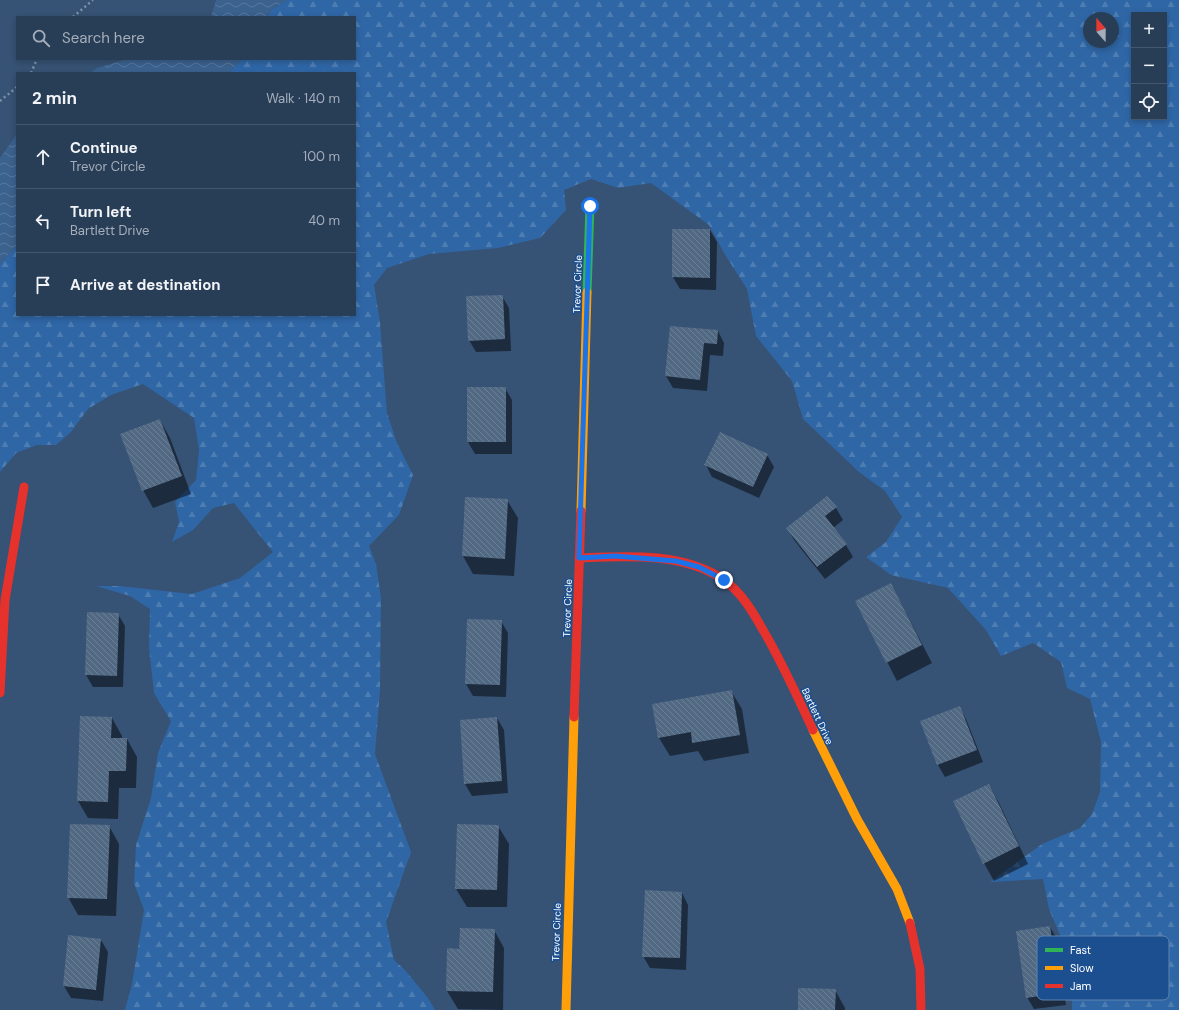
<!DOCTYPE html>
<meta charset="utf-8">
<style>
:root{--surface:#283e57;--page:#344961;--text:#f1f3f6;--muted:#a5aeba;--line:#44576d}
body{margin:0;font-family:"DM Sans",sans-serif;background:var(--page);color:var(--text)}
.controls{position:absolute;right:12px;top:12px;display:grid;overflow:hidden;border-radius:0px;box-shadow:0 2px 6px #0003}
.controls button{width:36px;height:36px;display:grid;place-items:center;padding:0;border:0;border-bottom:1px solid var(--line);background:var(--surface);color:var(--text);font:20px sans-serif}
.compass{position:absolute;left:1083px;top:12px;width:36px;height:36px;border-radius:50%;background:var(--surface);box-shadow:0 2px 6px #0003;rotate:339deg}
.stop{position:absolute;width:12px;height:12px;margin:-9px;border:3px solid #1a73e8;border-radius:50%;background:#fff}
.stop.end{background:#1a73e8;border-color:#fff;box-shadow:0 1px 4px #0008}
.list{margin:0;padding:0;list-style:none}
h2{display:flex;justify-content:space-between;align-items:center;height:52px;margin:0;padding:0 16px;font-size:17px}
h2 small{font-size:13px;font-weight:400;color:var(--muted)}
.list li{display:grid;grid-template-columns:26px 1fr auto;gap:12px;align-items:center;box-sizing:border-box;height:64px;padding:0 16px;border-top:1px solid var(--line)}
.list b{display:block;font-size:15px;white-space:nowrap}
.list p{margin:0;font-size:13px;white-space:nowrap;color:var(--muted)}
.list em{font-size:13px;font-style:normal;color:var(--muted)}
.icon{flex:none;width:22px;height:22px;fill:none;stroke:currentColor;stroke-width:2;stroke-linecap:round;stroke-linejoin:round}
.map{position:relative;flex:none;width:1179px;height:1010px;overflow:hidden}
.search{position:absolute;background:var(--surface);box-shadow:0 2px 6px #0003;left:16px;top:16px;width:340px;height:44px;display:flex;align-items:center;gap:10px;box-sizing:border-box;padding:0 14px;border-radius:0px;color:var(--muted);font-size:15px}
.panel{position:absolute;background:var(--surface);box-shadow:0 2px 6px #0003;left:16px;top:72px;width:340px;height:244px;border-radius:0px}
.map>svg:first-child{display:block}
.forest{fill:url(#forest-firs);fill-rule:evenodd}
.water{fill:url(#water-waves)}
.shadow{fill:#0007}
.building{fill:url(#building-back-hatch)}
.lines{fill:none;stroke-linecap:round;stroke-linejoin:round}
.path{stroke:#7d92a8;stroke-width:2.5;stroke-dasharray:2 3;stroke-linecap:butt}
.fast{stroke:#30b455;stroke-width:9}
.slow{stroke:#ff9f0a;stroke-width:9}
.jam{stroke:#e5322d;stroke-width:9}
.route{stroke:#1a73e8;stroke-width:5}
.labels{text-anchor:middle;stroke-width:3;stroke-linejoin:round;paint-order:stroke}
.street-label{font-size:10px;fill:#fff;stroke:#1b4f8f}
.key{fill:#1b4f8f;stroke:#5f84b1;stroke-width:1}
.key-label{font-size:11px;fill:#fff}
</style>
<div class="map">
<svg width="1179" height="1010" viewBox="0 0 1179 1010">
<defs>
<pattern id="forest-firs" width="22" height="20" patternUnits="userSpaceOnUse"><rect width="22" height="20" fill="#2f66a5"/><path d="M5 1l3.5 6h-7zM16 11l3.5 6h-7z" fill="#4e7db2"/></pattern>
<pattern id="water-waves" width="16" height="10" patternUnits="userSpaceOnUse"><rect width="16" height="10" fill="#3b618d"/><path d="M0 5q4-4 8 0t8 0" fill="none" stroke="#58799e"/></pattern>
<pattern id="building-back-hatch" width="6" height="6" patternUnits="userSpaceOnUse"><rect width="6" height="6" fill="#526984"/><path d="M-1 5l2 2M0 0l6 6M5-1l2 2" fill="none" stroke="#6c8096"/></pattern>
</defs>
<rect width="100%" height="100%" fill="#365274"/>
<path class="forest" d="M287,0h892v1010h-107l-1,-49 -22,-52 -6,-30 -53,3 52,-38 38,-16 12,-14 8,-22 1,-50 -11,-43 -23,-11 -6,-26 -28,-19 -32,13 -15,-26 -38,-42 -57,-13 -25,-18 20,-15 16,-25 -17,-26 -26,-19 -56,-53 -11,-38 -36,-45 -9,-47 -23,-36 -15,-28 -58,-42 -33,5 -27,-9 -27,11 2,20 -26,28 -42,10 -69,6 -42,14 -13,17 6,37 7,91 10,30 16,32 -14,40 -30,31 7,18 5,34 -1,92 -5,64 36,98 -25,70 8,38 11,10 23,28 7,12h-310l7,-26 12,-74 -10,-27 2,-38 15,-47 7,-45 13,-32 -17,-28 -5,-45 1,-39 -20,-13 -34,-10h24l72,8 48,-16 33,-26 -39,-49 -21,5 -20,22 -21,12 7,-20 -4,-20 21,-22 3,-30 -5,-32 -51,-34 -32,11 -23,14 -17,23 -15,13h-19l-21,8 -16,19v-208l17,-18v69h338v-242h-127l14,-14h113v-42h-88l5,-8zM1134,15h30v102h-30zM1089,18h24v24h-24z"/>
<path class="water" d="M216,0h71l-15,9 -5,8h-56z
M127,59h115l-14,14h-138l7,-5z
M17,134v112l-17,18v-106z"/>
<path class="shadow" d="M673,230h37l7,12 -1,48 -36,-1 -7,-12z
M502,296l7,12 2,43 -35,1 -7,-12z
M671,327l47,4 6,12 -1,13 -13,-1 -3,36 -34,-3 -7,-12z
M505,388l7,12v54h-37l-7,-12z
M160,420l10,18 21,56 -38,14 -10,-18z
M767,455l7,12 -15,31 -47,-21 -6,-12z
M827,497l9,11 7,12 -10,8 13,17 7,12 -28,22 -31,-39 -6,-12z
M507,500l11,18 -4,58 -41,-2 -10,-18z
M891,584l41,79 -35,18 -41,-79z
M118,614l7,12 -2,61h-30l-7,-12z
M501,621l7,12 -2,64 -33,-1 -7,-12z
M731,691l11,18 7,44 -45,8 -6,-10 -28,5 -11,-18z
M959,707l7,12 17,43 -38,15 -7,-12 -16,-43z
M112,718l10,18v3h5l10,18 -1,31h-17l-1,31 -30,-1 -10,-17z
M497,718l7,12 4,63 -36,3 -7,-12z
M989,785l10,18 29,61 -34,17 -10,-18z
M109,826l10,18 -3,72 -38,-1 -10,-18z
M498,826l11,18 -2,63h-40l-11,-18z
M682,893l6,12 -2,65 -36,-2 -7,-12z
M1050,927l7,12 9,66 -32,4 -7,-12z
M494,930l10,18 -1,62 -45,-1 -11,-18 13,-41z
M69,936l32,4 7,12 -5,49 -32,-3 -7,-12z
M835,990l10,18v2h-46z"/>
<path class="building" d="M672,229h38v49l-38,-1z
M503,295l2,44 -37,2 -2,-45z
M670,326l48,4 -1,14 -13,-1 -4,37 -35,-4z
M467,387h39v55h-39z
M160,419l22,57 -40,15 -22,-57z
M720,432l48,22 -15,33 -49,-22z
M827,496l10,11 -12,9 22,28 -30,23 -31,-39z
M465,497l43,2 -3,60 -43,-3z
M891,583l31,62 -36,18 -31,-62z
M87,612l32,1 -2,63 -32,-1z
M467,619l35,1 -2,65 -35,-1z
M732,690l8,45 -48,8 -1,-11 -33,6 -6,-34z
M960,706l17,44 -40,15 -17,-44z
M80,716l32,1 -1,21h16l-1,33h-17l-1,31 -31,-1z
M497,717l5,64 -38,3 -4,-64z
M989,784l30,62 -36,18 -30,-63z
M70,824l40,1 -3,74 -40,-1z
M457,824l42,1 -2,65 -42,-1z
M645,890l37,2 -2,66 -38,-1z
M1050,926l10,67 -34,5 -10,-67z
M460,928l35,1 -2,63 -47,-1 1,-43 12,1z
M68,935l33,4 -5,51 -33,-4z
M798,988l38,1 -1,21h-37z"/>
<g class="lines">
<path class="path" d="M73,17l20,-17
M31,73l6,-14
M0,101l17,-14"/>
<path class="fast" d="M587,292l3,-86"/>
<path class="slow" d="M581,511l6,-219
M813,730l44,89 40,70 13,34
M566,1010l8,-293"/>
<path class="jam" d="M579,558c47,-2 104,-6 145,22 17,12 29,32 39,50 19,32 34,66 50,100
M0,693l5,-93 19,-113
M574,717l7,-206
M910,923l10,46 1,41"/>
</g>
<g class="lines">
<path class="route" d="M590,206l-11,352 36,-2 61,5 23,6 25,13"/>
</g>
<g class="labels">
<g class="street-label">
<text transform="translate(577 284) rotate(-88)" y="4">Trevor Circle</text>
<text transform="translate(567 608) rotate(-88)" y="4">Trevor Circle</text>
<text transform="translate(818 716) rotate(65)" y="4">Bartlett Drive</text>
<text transform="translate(556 932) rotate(-88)" y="4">Trevor Circle</text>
</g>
</g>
<rect x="1037" y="936" width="132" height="64" rx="6" class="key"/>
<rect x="1045" y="948" width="18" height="4" fill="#30b455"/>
<rect x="1045" y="966" width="18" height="4" fill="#ff9f0a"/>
<rect x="1045" y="984" width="18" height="4" fill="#e5322d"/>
<g class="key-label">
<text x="1070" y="954">Fast</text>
<text x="1070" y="972">Slow</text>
<text x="1070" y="990">Jam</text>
</g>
</svg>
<div class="controls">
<button>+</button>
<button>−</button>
<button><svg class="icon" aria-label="locate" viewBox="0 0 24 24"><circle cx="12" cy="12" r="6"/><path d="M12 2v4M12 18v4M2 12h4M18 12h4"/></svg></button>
</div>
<svg class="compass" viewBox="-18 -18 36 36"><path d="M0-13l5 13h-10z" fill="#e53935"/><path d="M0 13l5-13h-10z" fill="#a5aeba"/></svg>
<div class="stop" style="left:590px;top:206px"></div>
<div class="stop end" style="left:724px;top:580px"></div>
<div class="search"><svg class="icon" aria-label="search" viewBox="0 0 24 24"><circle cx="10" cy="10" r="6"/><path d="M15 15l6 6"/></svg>Search here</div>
<section class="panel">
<h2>2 min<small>Walk · 140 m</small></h2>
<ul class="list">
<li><svg class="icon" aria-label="ahead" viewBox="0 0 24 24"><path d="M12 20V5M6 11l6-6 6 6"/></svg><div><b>Continue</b><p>Trevor Circle</p></div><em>100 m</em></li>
<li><svg class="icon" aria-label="left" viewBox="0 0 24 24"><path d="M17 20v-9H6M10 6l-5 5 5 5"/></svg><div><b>Turn left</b><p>Bartlett Drive</p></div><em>40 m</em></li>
<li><svg class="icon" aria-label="arrive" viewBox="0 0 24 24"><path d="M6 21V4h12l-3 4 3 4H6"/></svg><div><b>Arrive at destination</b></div></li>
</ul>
</section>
</div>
